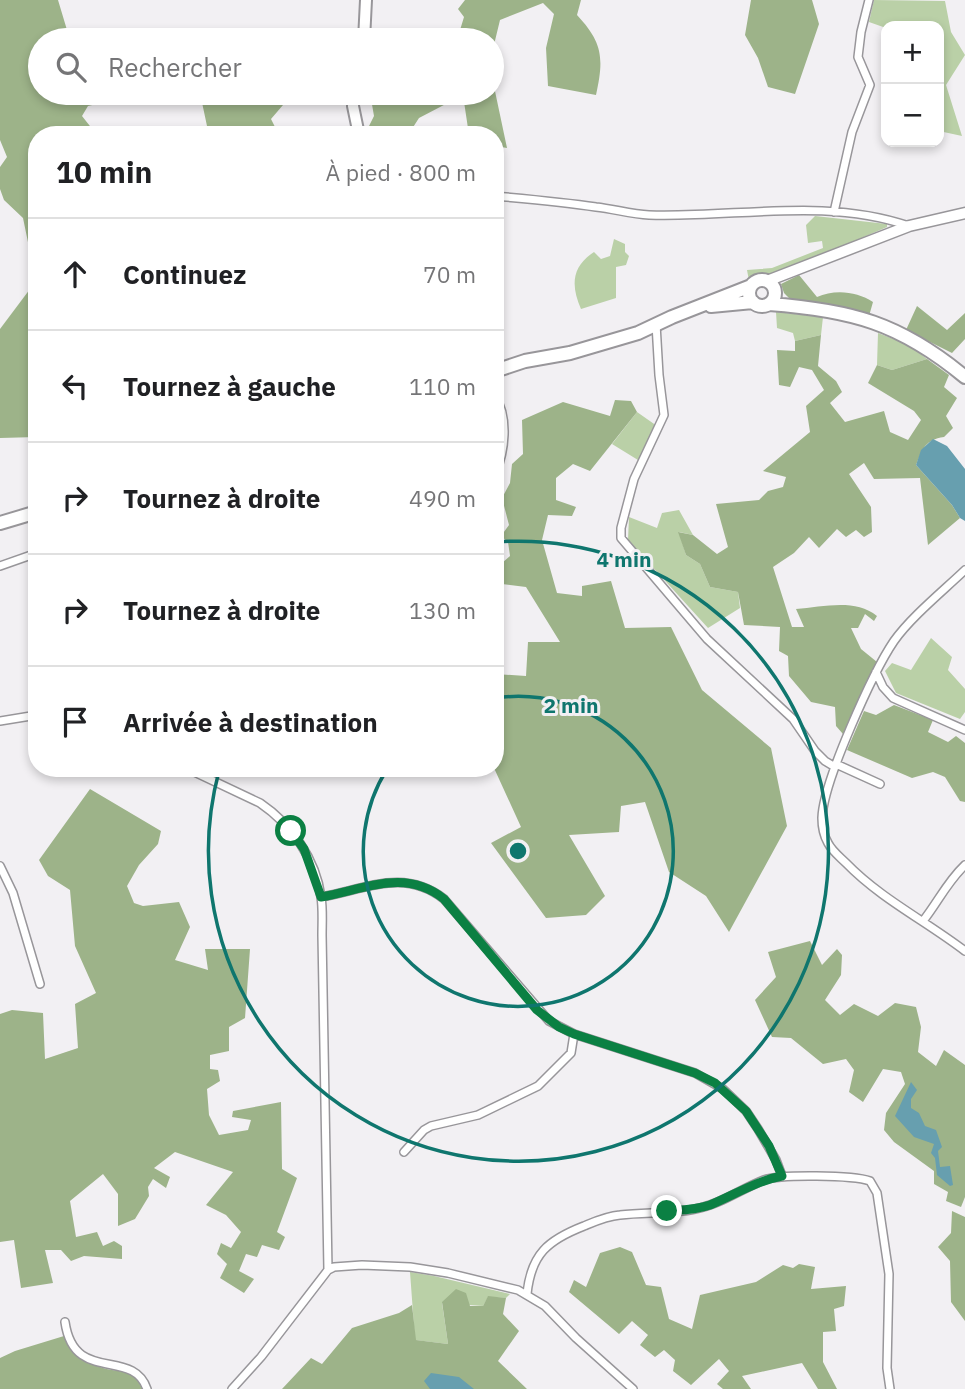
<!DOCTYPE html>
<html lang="fr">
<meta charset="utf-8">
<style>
:root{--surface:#fff;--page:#f2f2f2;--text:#202124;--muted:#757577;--line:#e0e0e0}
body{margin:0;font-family:"IBM Plex Sans",sans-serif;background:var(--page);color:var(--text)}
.controls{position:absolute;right:21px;top:21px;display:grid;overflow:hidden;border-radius:14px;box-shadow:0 4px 10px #0003}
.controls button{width:63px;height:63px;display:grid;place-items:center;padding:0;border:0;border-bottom:2px solid var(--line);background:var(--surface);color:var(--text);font:35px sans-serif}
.stop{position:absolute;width:21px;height:21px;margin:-16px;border:5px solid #0b8043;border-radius:50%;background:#fff}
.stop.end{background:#0b8043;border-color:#fff;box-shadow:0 2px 7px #0008}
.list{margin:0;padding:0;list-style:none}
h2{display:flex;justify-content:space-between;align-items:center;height:91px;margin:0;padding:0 28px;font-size:30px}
h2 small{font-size:23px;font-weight:400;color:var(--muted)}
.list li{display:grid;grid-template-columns:46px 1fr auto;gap:21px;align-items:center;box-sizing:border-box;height:112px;padding:0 28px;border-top:2px solid var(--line)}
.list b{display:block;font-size:26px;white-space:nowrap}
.list em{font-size:23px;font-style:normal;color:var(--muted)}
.icon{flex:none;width:38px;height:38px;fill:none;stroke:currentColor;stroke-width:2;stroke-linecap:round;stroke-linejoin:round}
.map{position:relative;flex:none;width:965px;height:1389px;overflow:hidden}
.search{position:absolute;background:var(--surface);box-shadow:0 4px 10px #0003;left:28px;top:28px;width:476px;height:77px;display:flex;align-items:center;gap:18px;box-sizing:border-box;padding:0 24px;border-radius:38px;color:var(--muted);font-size:26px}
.panel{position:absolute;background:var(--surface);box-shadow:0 4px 10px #0003;left:28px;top:126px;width:476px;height:651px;border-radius:28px}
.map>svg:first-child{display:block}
.green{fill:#bad0a7}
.forest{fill:#9db389}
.water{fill:#679faf}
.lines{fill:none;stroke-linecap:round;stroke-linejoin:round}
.minor-casing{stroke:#98969a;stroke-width:10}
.tertiary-casing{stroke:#98969a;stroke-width:13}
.secondary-casing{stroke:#98969a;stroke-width:14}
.primary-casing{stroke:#98969a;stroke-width:16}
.minor{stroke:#fff;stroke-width:7}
.tertiary{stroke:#fff;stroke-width:10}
.secondary{stroke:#fff;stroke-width:10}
.primary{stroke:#fff;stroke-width:12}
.route{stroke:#0b8043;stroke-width:9}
.ring{fill:none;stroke:#0f766e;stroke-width:3.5}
.centre{fill:#0f766e;stroke:#f2f0f3;stroke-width:3.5}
.ring-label{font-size:21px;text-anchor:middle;font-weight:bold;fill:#0f766e;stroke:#f2f0f3;stroke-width:6;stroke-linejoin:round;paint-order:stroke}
</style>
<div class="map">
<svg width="965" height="1389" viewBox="0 0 965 1389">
<rect width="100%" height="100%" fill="#f2f0f3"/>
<path class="green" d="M874,0l71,1 6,31 14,23 -19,30 16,51 -23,-5v-105l-53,2 -17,-6z
M815,216l72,8v3l-137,59 -3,-16 25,-2 51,-20 -1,-7 -14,2 -2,-18z
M614,239l11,5v8l4,4 -3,9 -10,2v31l-35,11c-10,-23 -10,-42 13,-57l7,7 9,-3z
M776,312l47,5 -2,18 -26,6 -2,-8 -16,-5z
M878,333l31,12 18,14 -35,11 -15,-5z
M637,412l20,14 -19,34 -26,-16z
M679,510l14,25 -14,-3 7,23 14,9 10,23 28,5 2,16 -32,20 -80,-88 1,-23 28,11 5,-15z
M931,638l21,19 -4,13 17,19v23l-5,7 -64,-26 -11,-22 7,-8 19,7z
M410,1272l24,4 76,18 -4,4 -18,-1 -5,9 -41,-3 6,41 -33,-4z"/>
<path class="forest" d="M0,0h58l12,40h-30v53l19,2 4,-2h51v7l-26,6 -6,10 15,19h-60v302l-37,1v-109l36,-48 -13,-63 -19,-18 -4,-11v-22l7,-10 -7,-17z
M465,0h116l-4,15c26,28 27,43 19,80l-48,-9 -2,-38 8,-34 -11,-11 -43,17 -8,33v-13h-35l7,-23 -6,-8z
M751,0h61l7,24 -24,70 -27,-7 -10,-29 -13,-23z
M492,77l15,71 -12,-2v-11h-26l-6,-40 -44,23 -11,17h-39l-2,-5 7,-14 -4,-23h122z
M200,93h80l3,12 -12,14 8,16h-89l17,-9z
M799,275l18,22c17,-8 40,-6 56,5l-4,14 -75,-13 -10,-10 -3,-9z
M917,306l30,24 18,-17v26l-13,14 -46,-23z
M821,335l-3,31 18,15 6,11 -12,11 15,19 39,-11 6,21 18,8 13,-20 -7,-9 -46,-28 9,-18 15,5 35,-11 22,16 -5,12 13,11 -11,18 7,12 -9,9c-19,3 -21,11 -28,28l36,40 8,13 -32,27 -8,-67 -46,1 -10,-16 -15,11 22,33 1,25 -8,5 -8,-7 -10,7 -9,-8 -18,19 -10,-11 -15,16 -21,14 19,60h12l-8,-18c27,-2 59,-11 81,7l-3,5 -9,-7 -7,14h-7l10,21 16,13 -34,72 -7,-8 -1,-19 -24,-5 -22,-26 -1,-20 -9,-5 1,-24 -36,-2 -6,-33 -28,-5 -10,-23 -14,-9 -8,-23 15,3 24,19 11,-7 -12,-43 43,-4 9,-9 15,-4 3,-10 -23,-6 47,-39 -4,-26 18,-16 -12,-20 -13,-3 -9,20 -11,-2 -2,-35 18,1v-10z
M615,400l16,1 6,11 -47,59 -17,-7 -17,14v22l20,7 -4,9 -24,-1 -6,25 15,53 25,3v-10l29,-5 14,47 46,-1 31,63 69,58 16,78 -58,106 -23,-36 -37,-24 -24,-70 -24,4 -2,26 -50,3 36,61 -19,19 -40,3 -55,-75 30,-16 -27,-59 1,-94 31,2 2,-34h32l-34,-55 -24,-3v-21l8,-7 -2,-14 -7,-6 8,-11 -7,-27 8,-15 2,-19 11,-10 -1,-34 41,-18 47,14z
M894,705l39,15 -5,12 20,10 8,-6 9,7v59l-5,-1 -15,-24 -12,-5 -21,6 -65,-28 17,-39 12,4z
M90,789l71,42 -3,13 -19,21 -12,21 7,17 9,3 36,-4 11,25 -15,33 33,10 -3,-21h45l-5,69 -16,9v24l-19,4v14l8,1 2,11 -13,8 2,26 10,20 29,-5 3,-10 -19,-3 1,-6 48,-9 1,67 15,9 -20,54 8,5 -6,13 -17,-5 -5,12 -11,-3 -7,17 15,8 -10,14 -24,-15 7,-14 -10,-10 4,-11 10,5 10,-16 -15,-17 -20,-10 27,-33 -58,-20 -21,16 16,9 -4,11 -13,-9 -5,8 1,9 -14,23 -17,7v-32l-15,-20 -33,27 6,36 21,-5 6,14 11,-5 8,5v13l-38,-3 -13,5 -10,-11h-16l8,33 -32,5 -7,-48 -14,2v-228l12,-4 31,3 2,46 33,-11 -3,-44 21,-11 -21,-47 -5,-56 -22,-14 -9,-16z
M810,941l12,24 15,-16 5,6 -1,20 -16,25 15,15 14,-11 24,12 17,-13 21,4 5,20 -3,25 18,14 8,-16 21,15v132l-4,10 -15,-6 2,-9 -14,-8v-13l-40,-29 -10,-12 2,-17 19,-29 -4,-12 -18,-3 -20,33 -14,-10 5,-22 -8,-11 -23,5 -32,-26 -19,-1 -17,-37 21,-23 -8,-25z
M952,1211l13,6v104l-14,-19 -1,-41 -12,-14 13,-14z
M620,1247l12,5 14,33 15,2 8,32 23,10 8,-34 56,-13 27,-17 10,3 6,-4 16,3 -4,22 35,-3 -2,20 -10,3 2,22 -13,1v30l14,27h-19l-16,-26 -60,13 9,13h-28l-6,-5 12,-13 -10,-12 -28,26 -18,-14 2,-11 -11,-10 -9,7 -15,-12 8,-10 -16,-14 -13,13 -50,-42 5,-12 12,7 14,-34z
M456,1289l10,4 4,13h13l5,-10 18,2 -3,16 16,17 -21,30 29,28h-245l29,-31 11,6 30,-36 47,-15 13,-8 4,35 32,4 -6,-42z
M64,1336c10,20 26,30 48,34 5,1 12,1 17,3 7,3 10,10 14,16h-143v-31l15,-7z"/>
<path class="water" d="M933,439l14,7 18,23v52l-5,-3 -8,-13 -36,-40 5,-15z
M911,1082l6,8 -6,9v9l8,5 6,13 11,4 6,17 -4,4 2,16 10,-1 3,19 -3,1 -13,-11 -2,-17 -4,-5 3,-9 -20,-7 -19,-21z
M431,1373l28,4 15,12h-44l-6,-8z"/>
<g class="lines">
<g class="minor-casing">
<path id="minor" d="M495,196c34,3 68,6 101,11 18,2 35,7 53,8 87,3 175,-18 260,11
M834,212l18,-80 18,-47 -12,-28 3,-25 8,-32
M656,324l3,51 5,40 -30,64 -13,49v10l86,101 86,80 22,32 10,10 10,6
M495,396c14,22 10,55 0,79
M0,566l37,-13
M965,570c-22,21 -54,47 -71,71 -21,31 -71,141 -72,177 0,9 2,18 6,25 4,8 12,14 18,20 35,36 80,58 119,88
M876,672l7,15 10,11 72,32
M0,721l37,-6
M836,764l44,20
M186,768l74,35c31,21 56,56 61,94 2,12 1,26 1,38l6,335
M0,866l13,27 27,91
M321,897c45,-8 83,-29 123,2l105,122 25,13 121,39 28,16 23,22 12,18 18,31 6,16
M923,921c15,-19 24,-39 42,-56
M404,1152l20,-22 7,-4 47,-11 60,-29 33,-33 3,-19
M527,1294c4,-40 21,-54 57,-68 12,-5 23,-10 36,-11 24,-3 51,-1 75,-6 24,-4 46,-20 69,-29 16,-6 89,-5 106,1l7,12 12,81 -2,94 3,21
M65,1322c9,63 68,25 82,67
M232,1389l29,-32 67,-87 6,-3 28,-2 48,2 38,6 70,17 27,16 31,32 57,51"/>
</g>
<g class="tertiary-casing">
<path id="tertiary" d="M767,281l142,-55 56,-13"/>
</g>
<g class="secondary-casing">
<path id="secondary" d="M364,40l2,-40
M354,93l-1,13 6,29"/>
</g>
<g class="primary-casing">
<path id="primary" d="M749 293a13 13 0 1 1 26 0a13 13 0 1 1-26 0Z
M769,304c82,6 131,19 196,73
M711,306l42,-4
M495,371l30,-10 45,-8 68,-20 34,-16 79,-31
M0,523l37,-11"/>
</g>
<use href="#minor" class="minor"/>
<use href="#tertiary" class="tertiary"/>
<use href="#secondary" class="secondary"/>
<use href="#primary" class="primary"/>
</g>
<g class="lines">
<path class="route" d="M291,831l13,18 17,48c45,-8 84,-29 123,2l93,111 22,17 15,7 121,39 20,10 31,28 23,35 13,30c-26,5 -48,19 -72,29 -14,5 -28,5 -43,6"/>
</g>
<g class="ring">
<path d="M496 698A155 155 0 1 1 387 769"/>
<path d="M496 542A310 310 0 1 1 219 771"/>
</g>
<circle cx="518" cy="851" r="10" class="centre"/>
<g class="ring-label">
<text x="624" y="567">4 min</text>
<text x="571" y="713">2 min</text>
</g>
</svg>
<div class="controls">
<button>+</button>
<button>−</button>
</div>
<div class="stop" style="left:291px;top:831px"></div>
<div class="stop end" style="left:667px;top:1211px"></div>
<div class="search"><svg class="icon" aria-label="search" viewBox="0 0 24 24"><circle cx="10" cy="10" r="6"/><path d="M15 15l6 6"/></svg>Rechercher</div>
<section class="panel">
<h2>10 min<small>À pied · 800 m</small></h2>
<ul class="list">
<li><svg class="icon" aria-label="ahead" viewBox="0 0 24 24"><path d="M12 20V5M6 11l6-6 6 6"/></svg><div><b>Continuez</b></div><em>70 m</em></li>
<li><svg class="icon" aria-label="left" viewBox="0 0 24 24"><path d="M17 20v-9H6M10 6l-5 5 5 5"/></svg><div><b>Tournez à gauche</b></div><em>110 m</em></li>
<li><svg class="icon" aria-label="right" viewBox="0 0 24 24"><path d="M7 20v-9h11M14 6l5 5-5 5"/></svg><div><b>Tournez à droite</b></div><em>490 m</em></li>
<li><svg class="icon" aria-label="right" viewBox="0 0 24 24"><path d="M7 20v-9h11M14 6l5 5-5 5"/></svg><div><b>Tournez à droite</b></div><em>130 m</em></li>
<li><svg class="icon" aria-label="arrive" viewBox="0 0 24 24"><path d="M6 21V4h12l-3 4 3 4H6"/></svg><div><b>Arrivée à destination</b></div></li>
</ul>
</section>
</div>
